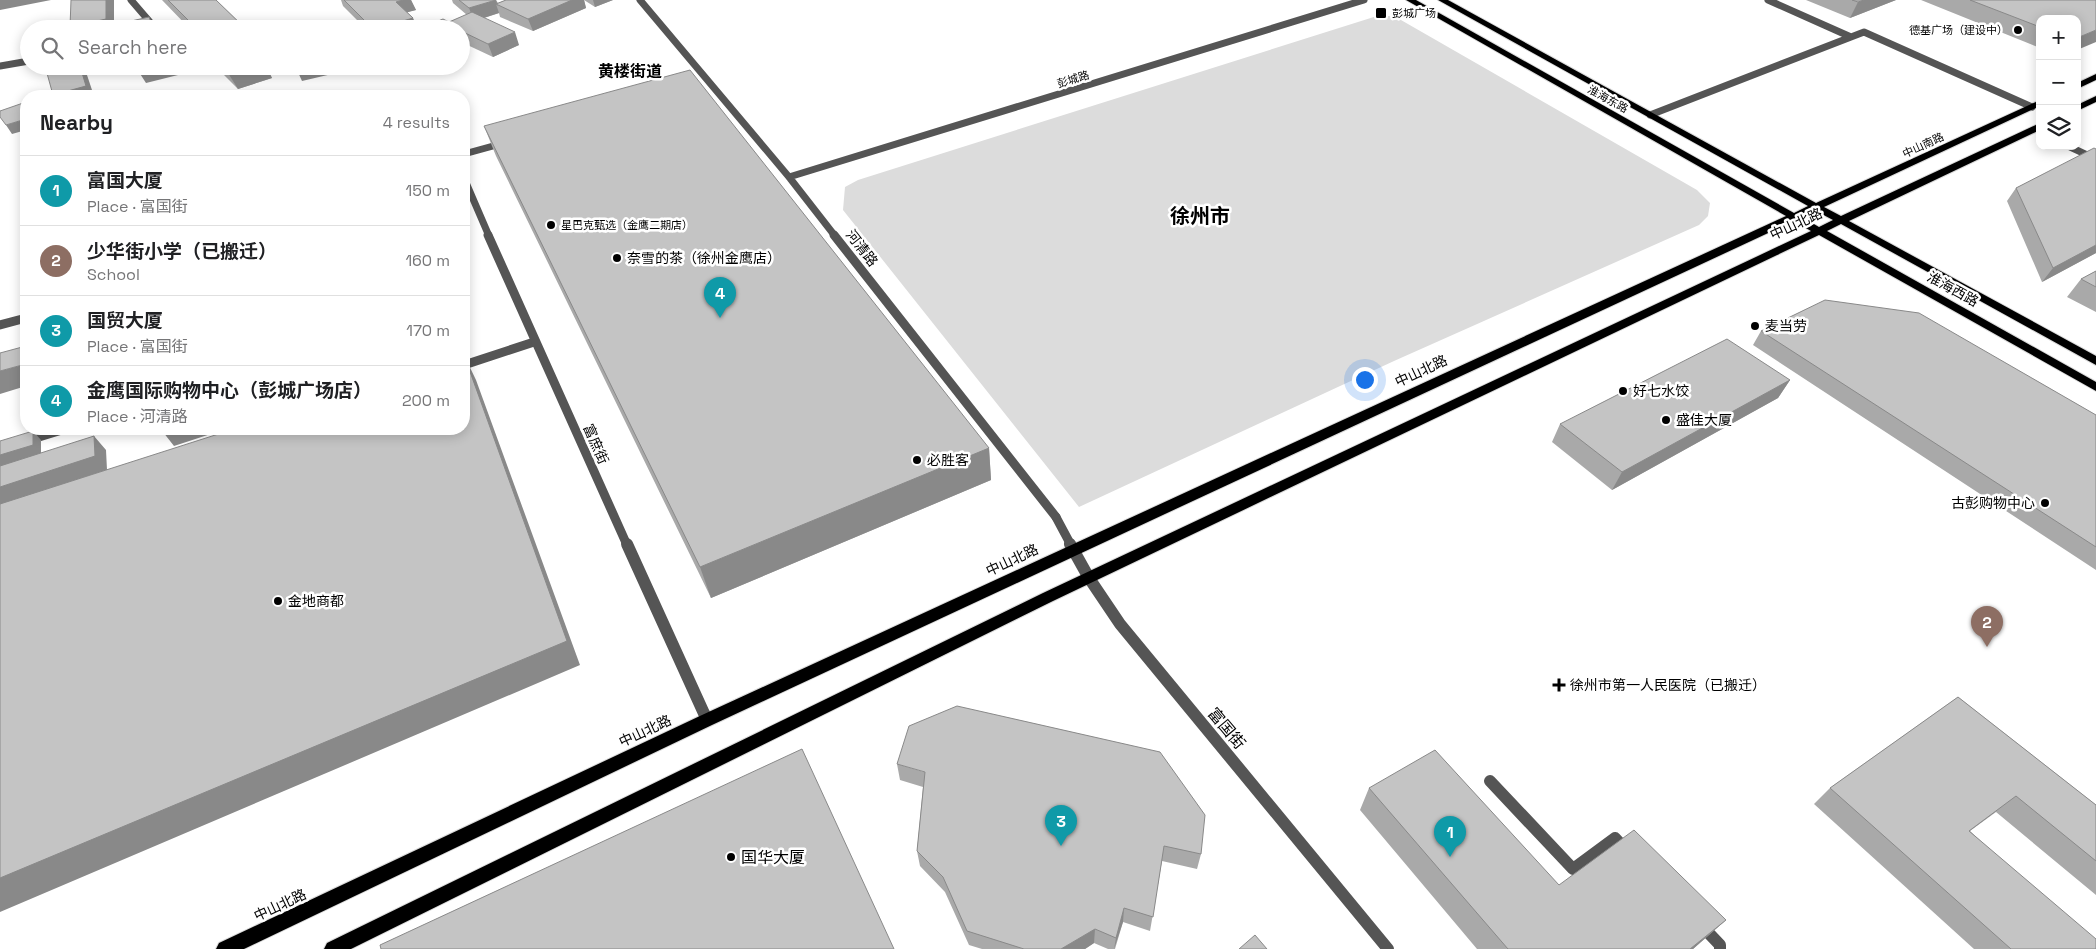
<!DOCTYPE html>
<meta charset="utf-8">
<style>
:root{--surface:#fff;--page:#f2f2f2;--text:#202124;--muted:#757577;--line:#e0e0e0;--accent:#000}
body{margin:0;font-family:"Space Grotesk","Noto Sans SC",sans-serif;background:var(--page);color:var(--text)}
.controls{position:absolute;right:15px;top:15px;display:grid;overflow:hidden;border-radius:10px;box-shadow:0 2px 12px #0003}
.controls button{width:45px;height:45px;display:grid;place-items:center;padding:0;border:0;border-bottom:1px solid var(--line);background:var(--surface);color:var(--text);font:25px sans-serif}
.you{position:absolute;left:1364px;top:379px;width:18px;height:18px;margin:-12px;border:4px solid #fff;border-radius:50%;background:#1a73e8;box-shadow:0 0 0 8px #1a73e833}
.badge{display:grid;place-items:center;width:32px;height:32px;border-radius:50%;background:var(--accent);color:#fff;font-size:16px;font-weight:700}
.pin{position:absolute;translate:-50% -41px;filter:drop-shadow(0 1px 2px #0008)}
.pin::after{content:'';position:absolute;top:26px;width:18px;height:15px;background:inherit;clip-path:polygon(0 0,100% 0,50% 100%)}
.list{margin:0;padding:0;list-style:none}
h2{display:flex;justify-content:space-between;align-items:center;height:65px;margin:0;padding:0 20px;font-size:21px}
h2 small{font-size:16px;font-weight:400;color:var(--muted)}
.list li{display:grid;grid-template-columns:32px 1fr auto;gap:15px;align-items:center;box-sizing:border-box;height:70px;padding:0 20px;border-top:1px solid var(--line)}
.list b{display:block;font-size:19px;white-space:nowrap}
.list p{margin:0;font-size:16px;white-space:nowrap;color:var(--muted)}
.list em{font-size:16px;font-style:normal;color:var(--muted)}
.icon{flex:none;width:28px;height:28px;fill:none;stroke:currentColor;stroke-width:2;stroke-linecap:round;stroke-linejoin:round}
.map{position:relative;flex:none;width:2096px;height:949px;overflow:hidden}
.search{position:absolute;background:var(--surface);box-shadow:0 2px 12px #0003;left:20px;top:20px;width:450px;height:55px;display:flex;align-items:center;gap:12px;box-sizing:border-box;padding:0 18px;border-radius:28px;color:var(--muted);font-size:19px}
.panel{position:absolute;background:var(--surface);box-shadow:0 2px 12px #0003;left:20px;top:90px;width:450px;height:345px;border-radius:20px}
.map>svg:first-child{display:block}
.green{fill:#dcdcdc}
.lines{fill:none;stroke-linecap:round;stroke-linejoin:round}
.primary-casing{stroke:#dbdbdb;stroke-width:2}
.service-far2{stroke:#555;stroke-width:7}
.service-far1{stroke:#555;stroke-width:9}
.service{stroke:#555;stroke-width:12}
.pedestrian{stroke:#555;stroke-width:9}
.minor-far2{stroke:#555;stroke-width:7}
.minor-far1{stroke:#555;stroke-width:9}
.minor{stroke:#555;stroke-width:12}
.tertiary-far2{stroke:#555;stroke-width:7}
.tertiary-far1{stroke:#555;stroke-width:9}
.tertiary{stroke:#555;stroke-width:12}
.primary{fill:#000;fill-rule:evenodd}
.wall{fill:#a9a9a9}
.shaded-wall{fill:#898989}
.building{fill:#c4c4c4;stroke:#898989}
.poi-dot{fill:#000;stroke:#fff;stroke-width:2}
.labels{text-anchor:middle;stroke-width:5;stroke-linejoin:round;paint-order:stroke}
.far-poi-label{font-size:11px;fill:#000;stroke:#fff;text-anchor:start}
.far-street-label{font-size:11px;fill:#000;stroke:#fff}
.street-label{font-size:14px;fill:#000;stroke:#fff}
.poi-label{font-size:14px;fill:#000;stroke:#fff;text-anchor:start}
.far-district-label{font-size:16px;font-weight:bold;fill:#000;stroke:#fff}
.near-street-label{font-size:16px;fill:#000;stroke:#fff}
.near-poi-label{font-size:16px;fill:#000;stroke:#fff;text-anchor:start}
.far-town-label{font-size:20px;font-weight:bold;fill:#000;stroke:#fff}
</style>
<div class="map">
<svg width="2096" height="949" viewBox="0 0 2096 949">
<rect width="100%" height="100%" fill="#fff"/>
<path class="green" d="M1377,16h17l303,174 13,13 -2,13 -9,9 -305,136 -315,146 -236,-297 2,-23 13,-7z"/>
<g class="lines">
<g class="primary-casing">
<path id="primary" d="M1406,0h10l378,213 14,-7 -370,-206h10l368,203 224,-103v6l-216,101 17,9 199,-93v7l-191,91 247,135v9l-255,-141 -14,7 269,151v9l-277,-156 -766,366 -702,348h-27l3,-6 716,-350 768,-362 -17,-10 -1082,504 -468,224h-28l3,-6 483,-228 1084,-499zM1816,211l17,9 -14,7 -17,-10z
M2096,74v6l-19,9v-6z
M2096,96v6l-19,9v-6z"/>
</g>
<path class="service-far2" d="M1768,0l83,37 13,-5 168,75
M1650,115l201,-78
M2068,146l28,13"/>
<path class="service-far1" d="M0,325l26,-7"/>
<path class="service" d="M1490,781l83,88 42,-31 12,13
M1701,925l19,20v4"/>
<path class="pedestrian" d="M464,365l70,-23
M0,449l65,-20"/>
<path class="minor-far2" d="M131,0l25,29
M0,66l29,-5"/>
<path class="minor-far1" d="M1056,517l15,28"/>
<path class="minor" d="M1070,544l19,34 31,46 268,325"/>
<path class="tertiary-far2" d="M640,0l149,177 46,59
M464,154l40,-11
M789,177l575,-177
M464,178l25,58"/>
<path class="tertiary-far1" d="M488,235l139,310
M834,235l222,282"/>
<path class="tertiary" d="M627,544l80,176"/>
<use href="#primary" class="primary"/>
</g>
<path class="wall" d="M162,0h54l30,29h-56z
M341,0h70l5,10 -9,2 6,6 4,11h-51l-23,-23z
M452,0h44l2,3 8,-3h107l-18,7 -11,-7 2,8 -53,23 -33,-14 -1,-4 -15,5 35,27 -26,12 -32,-15v-13l-12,-7 18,-7 -14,-12z
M1806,0h90l-46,18z
M1921,0h175l-19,19h-37v29z
M215,66h51l6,12 -34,11z
M484,126l505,322 2,32 -280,118 -215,-442z
M2096,149v104l-54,29 -35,-81 9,-13z
M2096,271v41l-29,-15 14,-18z
M1761,331l335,84v155l-343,-225z
M1790,380l-12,18 -166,92 -60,-48 8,-18z
M1958,697l138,108v90l-100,-83 -26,19 126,118h-122l-160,-145 16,-16z
M897,764l304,90 -4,15 -35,-8 -12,70 -27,-9 -8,27h-7l-14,-6 -9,6h-103l-13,-4 -24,-53 -25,-26 -3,-15 6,-64 -23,-7z
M1369,788l190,97 167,35 -33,29h-216l-117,-139z"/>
<path class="shaded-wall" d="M0,0h51l-51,10z
M106,0h8v29h-42l-2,-2z
M403,0h8l5,10 -15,4 -5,-12z
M496,0l2,6 -2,-2 3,9 -25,8 -5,-13z
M572,0h12l2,8 -53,23 -5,-12z
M593,0h20l-18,7z
M1864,0h32l-46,18 8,-16z
M413,18l4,11h-41z
M2096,30v12l-19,8v-12z
M515,32l4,13 -26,12 -5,-13z
M80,66h4l10,30h-41v-1z
M135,66h39l4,9 -32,8z
M248,66h18l6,12 -34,11 -10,-16z
M305,66h42l2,4 -47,11 -6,-13z
M26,119v11l-14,4 -6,-9z
M2096,245v8l-54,29 11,-14z
M464,355l12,25 104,285 -580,247v-34z
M26,364v22l-26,8v-23z
M1790,380l-12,18 -166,92 10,-18z
M173,429h53l-52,17 -11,-14z
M33,431l8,9v14l-41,13v-12z
M94,436l12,14 1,20 -107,35v-18z
M989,448l2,32 -280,118 -11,-31z
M1124,908l-1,14 -9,27 2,-11z
M1726,920l-33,29h-3z
M1095,929l-1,14 -9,6h-24z"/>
<path class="building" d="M71,0h35v19l-36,8z
M168,0h48l30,29h-49z
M344,0h59l-7,2 17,16 -37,11h-3z
M459,0h37l-27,8z
M506,0h66l-44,19 -32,-15z
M1852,0h12l-6,2z
M1970,0h126v30l-19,8v-19h-37v8z
M472,12l43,20 -27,12 -27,-13v-2h-42l24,-10 6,3z
M149,17l5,12h-34l-2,-5z
M330,25l1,4h-16z
M45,66h35l6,20 -33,9z
M222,66h26l-20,7z
M295,66h10l-9,2z
M690,70l299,378 -289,119 -216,-441z
M26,102v17l-20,6 -6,-8v-6z
M2094,148l2,1v96l-43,23 -37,-80z
M2096,271v16l-15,-8z
M1825,300l94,13 177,102v132l-335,-216z
M1727,339l63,41 -168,92 -62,-48z
M26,346v18l-26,7v-18z
M464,355l103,286 -567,237v-374l234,-75h230z
M162,429h11l-10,3z
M33,431v14l-33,10v-14z
M94,436l1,20 -95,31v-21z
M1958,697l138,108v56l-80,-65 -47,35 127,108v10h-85l-181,-161z
M957,706l203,46 45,63 -4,39 -37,-8 -11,71 -29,-9 -8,30 -21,-9 -34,20h-37l-57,-18 -24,-54 -26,-26 8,-79 -28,-8 12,-38z
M802,749l92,200h-513l-1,-4z
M1435,750l124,135 75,-55 92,90 -36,29h-182l-139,-161z
M1255,935l12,14h-28z"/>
<g class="poi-dot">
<rect x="1375" y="7" width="12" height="12" rx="2.5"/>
<circle cx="2018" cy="30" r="5"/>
<circle cx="551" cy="225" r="5"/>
<circle cx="617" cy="258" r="5"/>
<circle cx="1755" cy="326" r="5"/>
<circle cx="1623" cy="391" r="5"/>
<circle cx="1666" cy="420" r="5"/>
<circle cx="917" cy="460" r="5"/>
<circle cx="2045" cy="503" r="5"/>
<circle cx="278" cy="601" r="5"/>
<path d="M1556.5 677.5h5v5h5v5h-5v5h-5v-5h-5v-5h5z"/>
<circle cx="731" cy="857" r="5"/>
</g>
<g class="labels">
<g class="far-poi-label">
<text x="1392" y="17">彭城广场</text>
<text x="2008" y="34" text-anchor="end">德基广场（建设中）</text>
<text x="561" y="229">星巴克甄选（金鹰二期店）</text>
</g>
<g class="far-street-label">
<text transform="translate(1073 79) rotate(-17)" y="4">彭城路</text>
<text transform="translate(1608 99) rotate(29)" y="4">淮海东路</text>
<text transform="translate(1923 145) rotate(-25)" y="4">中山南路</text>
</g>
<g class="street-label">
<text transform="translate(1796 224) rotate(-25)" y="5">中山北路</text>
<text transform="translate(862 248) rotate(52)" y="5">河清路</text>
<text transform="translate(1953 289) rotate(29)" y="5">淮海西路</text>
<text transform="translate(1421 371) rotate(-25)" y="5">中山北路</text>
<text transform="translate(596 444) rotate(66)" y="5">富庶街</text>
<text transform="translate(1012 560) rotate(-25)" y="5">中山北路</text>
<text transform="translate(645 731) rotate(-25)" y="5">中山北路</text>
<text transform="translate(280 905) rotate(-25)" y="5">中山北路</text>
</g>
<g class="poi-label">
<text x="627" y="263">奈雪的茶（徐州金鹰店）</text>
<text x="1765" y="331">麦当劳</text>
<text x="1633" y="396">好七水饺</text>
<text x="1676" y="425">盛佳大厦</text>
<text x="927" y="465">必胜客</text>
<text x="2035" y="508" text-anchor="end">古彭购物中心</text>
<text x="288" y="606">金地商都</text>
<text x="1570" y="690">徐州市第一人民医院（已搬迁）</text>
</g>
<g class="far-district-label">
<text x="630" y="77">黄楼街道</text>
</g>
<g class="near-street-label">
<text transform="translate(1227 728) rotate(50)" y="6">富国街</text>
</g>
<g class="near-poi-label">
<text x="741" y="863">国华大厦</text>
</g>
<g class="far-town-label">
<text x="1200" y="223">徐州市</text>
</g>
</g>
</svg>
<div class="controls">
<button>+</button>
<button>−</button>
<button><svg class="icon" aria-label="layers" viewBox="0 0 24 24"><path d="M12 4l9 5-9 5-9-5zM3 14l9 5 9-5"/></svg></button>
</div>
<div class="you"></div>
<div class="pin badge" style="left:1450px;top:857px;background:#0f9aa8">1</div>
<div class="pin badge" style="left:1987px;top:647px;background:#8d6e63">2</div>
<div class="pin badge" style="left:1061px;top:846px;background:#0f9aa8">3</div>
<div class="pin badge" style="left:720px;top:318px;background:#0f9aa8">4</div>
<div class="search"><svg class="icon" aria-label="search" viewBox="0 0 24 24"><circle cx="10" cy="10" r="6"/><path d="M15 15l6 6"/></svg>Search here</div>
<section class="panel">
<h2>Nearby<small>4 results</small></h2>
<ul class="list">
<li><span class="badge" style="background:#0f9aa8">1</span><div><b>富国大厦</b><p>Place · 富国街</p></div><em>150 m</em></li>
<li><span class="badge" style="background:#8d6e63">2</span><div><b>少华街小学（已搬迁）</b><p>School</p></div><em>160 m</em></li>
<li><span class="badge" style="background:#0f9aa8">3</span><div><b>国贸大厦</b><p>Place · 富国街</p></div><em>170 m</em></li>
<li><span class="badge" style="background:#0f9aa8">4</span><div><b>金鹰国际购物中心（彭城广场店）</b><p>Place · 河清路</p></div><em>200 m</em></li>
</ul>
</section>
</div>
